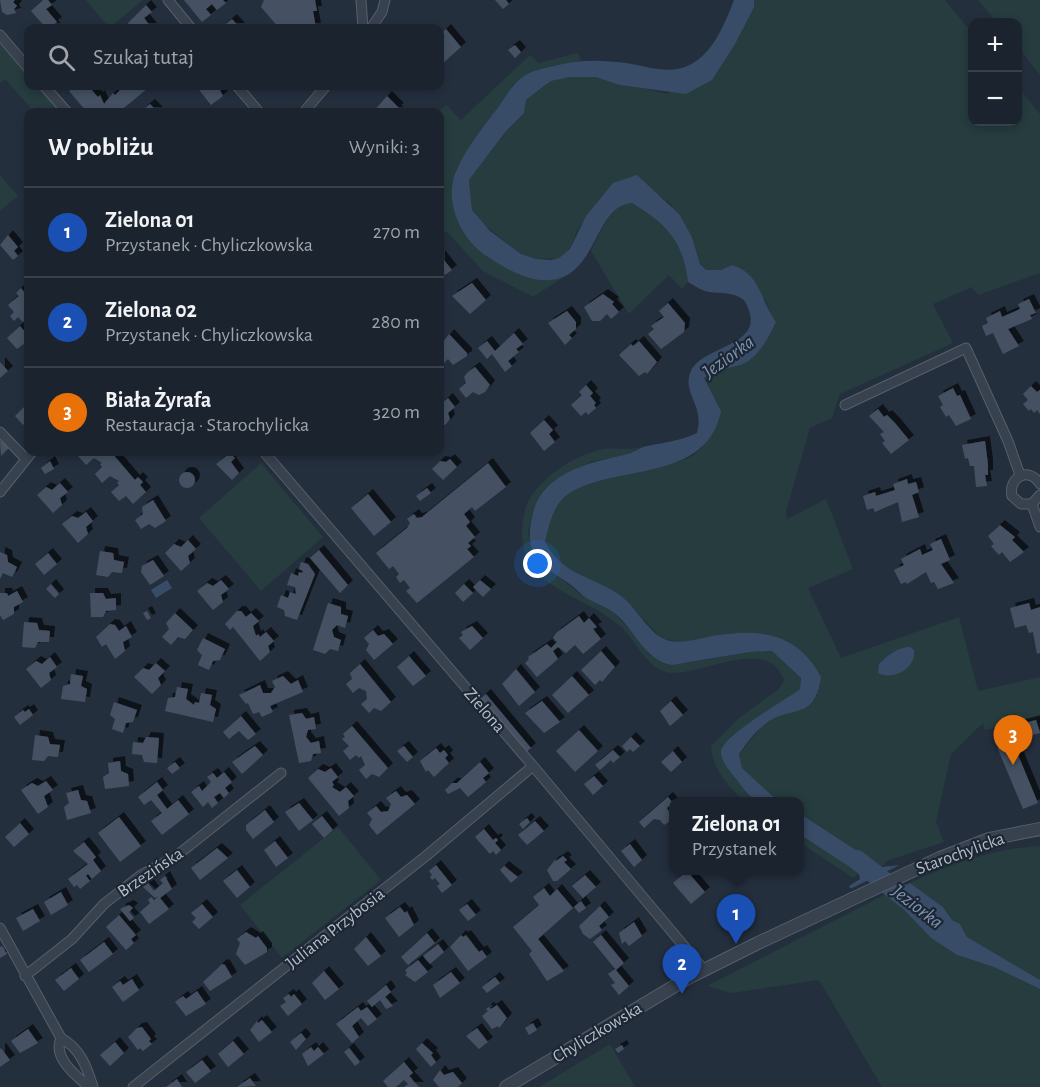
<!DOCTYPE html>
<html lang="pl">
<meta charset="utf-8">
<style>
:root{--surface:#1b232e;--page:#282f3a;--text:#f1f3f6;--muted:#a0a4aa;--line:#39404a;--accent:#8ab4f8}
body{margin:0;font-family:"Alegreya Sans",sans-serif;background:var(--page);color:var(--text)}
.controls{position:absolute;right:18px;top:18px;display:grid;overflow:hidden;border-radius:12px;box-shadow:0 3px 9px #0003}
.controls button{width:54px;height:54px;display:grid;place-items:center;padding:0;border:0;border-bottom:2px solid var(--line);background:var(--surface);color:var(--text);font:30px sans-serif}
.you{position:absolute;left:538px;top:564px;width:21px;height:21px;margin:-15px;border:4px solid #fff;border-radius:50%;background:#1a73e8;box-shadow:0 0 0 9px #1a73e833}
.badge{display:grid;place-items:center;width:39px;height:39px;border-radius:50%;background:var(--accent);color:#fff;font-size:20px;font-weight:700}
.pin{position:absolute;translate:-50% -50px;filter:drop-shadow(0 2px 3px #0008)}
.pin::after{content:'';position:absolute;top:32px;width:21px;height:18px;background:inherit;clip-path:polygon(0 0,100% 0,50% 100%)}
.popup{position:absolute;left:669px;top:797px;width:135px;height:78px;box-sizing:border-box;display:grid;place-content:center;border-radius:12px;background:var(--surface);filter:drop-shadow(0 2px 4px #0005);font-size:20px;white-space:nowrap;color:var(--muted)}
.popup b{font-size:22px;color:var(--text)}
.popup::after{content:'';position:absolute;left:50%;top:100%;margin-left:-12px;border:12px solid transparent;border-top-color:var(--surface)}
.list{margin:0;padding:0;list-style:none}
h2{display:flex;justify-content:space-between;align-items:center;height:78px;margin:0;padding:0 24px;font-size:26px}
h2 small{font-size:20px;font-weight:400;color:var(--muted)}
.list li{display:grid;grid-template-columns:39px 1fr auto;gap:18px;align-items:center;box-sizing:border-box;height:90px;padding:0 24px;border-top:2px solid var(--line)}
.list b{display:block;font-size:22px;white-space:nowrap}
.list p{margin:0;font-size:20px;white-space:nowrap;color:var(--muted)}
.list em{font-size:20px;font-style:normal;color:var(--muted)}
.icon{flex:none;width:33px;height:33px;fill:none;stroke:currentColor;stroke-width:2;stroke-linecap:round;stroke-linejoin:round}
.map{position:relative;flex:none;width:1040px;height:1087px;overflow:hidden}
.search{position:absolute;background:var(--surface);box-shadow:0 3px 9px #0003;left:24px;top:24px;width:420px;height:66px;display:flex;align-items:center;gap:15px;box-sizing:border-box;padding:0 21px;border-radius:12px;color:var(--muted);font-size:22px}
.panel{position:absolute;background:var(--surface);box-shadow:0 3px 9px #0003;left:24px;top:108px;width:420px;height:348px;border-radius:12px}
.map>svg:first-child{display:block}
.green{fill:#263c3f}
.water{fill:#394c67}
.pier{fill:#242f3e}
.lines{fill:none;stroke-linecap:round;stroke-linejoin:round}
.river{stroke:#394c67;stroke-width:20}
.building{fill:#455162;filter:url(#shadow)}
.minor-casing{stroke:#565f6c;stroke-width:11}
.tertiary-casing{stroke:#565f6c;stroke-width:14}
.minor{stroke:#38414e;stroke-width:9}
.tertiary{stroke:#38414e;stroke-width:12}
.labels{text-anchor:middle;stroke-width:4.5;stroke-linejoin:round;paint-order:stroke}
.street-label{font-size:18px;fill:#b4bcc9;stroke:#1d2633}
.water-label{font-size:20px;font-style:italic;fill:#7c92b1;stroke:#1d2633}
</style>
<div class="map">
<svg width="1040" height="1087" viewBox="0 0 1040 1087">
<defs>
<filter id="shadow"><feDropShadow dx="5" dy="-5" stdDeviation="0" flood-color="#0009"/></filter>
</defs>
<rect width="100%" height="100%" fill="#242f3e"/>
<path class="green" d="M86,0h57l-34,28z
M754,0h191l27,33v89h46v-35l22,27v159l-62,22 -6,-8 -39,17 20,39 -113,51 -8,24 -22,10 -24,84 1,7 39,-20 27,70 -45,19 33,70 118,-41 19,74 62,-14v41l-55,12 -2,-7 -32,31 -15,68 8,20 -58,19 -4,6 -83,-54v-11l-21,-1 -36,-33 -3,-14 25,-30 54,-28 -51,-62 -36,-1 -44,9 -25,-3 -39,-42 -57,-28 -14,-13 -7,-14c3,-13 6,-27 13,-38 20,-29 85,-30 116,-41 8,-3 18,-5 24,-12 10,-9 16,-28 23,-40l-17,-33 7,-6 12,-3 48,-54 -5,-14 -34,-36 -11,5h-15l-6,-6 -8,-27 -22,-34 -18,-13 -49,4 -25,35 -8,20 -11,9 -23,1 -15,-5 -39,-31 -10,-13 -3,-30 37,-49 17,-18 3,-13 25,-19 19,-4h26l72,17 86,-87z
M978,0h62v75l-22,-28v-25h-21z
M0,38l28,34v14h12l24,26h-30l-29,-33 -5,4z
M577,53l5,7 -56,15 -13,10 -56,83 -5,16 55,82 26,13 19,1 12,-3 -31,20 -50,-26 -36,-39 -7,3 -2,-123 8,-7 15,15 69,-65 9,8z
M0,175l18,21 -18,15z
M632,203c34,21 51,36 56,79l-6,7 -13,-14 -40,39 -38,-63c10,-18 18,-46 41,-48z
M644,446l-19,9 -34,7 -44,26 -14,23 -5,22 7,23 7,8 41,32 29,15 30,32 7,12 39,8 62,-11 22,-1 29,27 -1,11 -63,43 -11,35 29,34h-10c-17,-14 -33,-33 -34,-55l27,-27 42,-31 4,-8c-17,-49 -93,3 -121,-9 -21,-9 -27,-31 -43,-45 -35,-31 -100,-38 -98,-96 1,-12 3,-26 10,-35 16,-22 41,-38 67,-45 15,-4 29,2 45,-4z
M261,463l62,74 -62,54 -62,-73z
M338,827l43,53 -99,78 -42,-53z
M799,834l60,39 -6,5 -54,-36z
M1040,846v134l-73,-43 -7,-13 -8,-4 -9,-13 -33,-24c40,-19 86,-35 130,-37z
M888,893l43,45 26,17 37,12 46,22v98h-158l-63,-107 -88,13 -24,-7z
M610,1044l25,43h-96z"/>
<path class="water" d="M734,0h20v7l-19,37 -23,36 -26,14 -66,-9 -24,-8h-26l-19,4 -7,5 -18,14 -2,13 -18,18 -37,49 3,30 18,21 31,23 15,5 15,1 8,-2 11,-9 16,-33 27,-33 24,-8 42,39 13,23 8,27 6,6h15l11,-5c29,9 28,35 44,57 -8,16 -18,37 -36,43 -13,4 -25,4 -36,13l17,33c-13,63 -82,56 -132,73 -11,4 -23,9 -30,19 -8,12 -11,26 -14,39 19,35 47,33 76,54 17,12 29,42 50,45 14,2 27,-2 41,-5 47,-8 85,-4 109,41 -7,46 -29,26 -57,48 -10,8 -18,19 -25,29l3,14 36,33c-25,1 -26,-1 -41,-21 -6,-7 -16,-18 -16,-28 0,-16 65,-52 79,-63l1,-11 -29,-27 -22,1 -78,13c-29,-5 -37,-37 -59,-53 -11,-8 -25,-10 -35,-21 -12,-12 -33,-20 -42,-34 -8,-12 -7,-26 -4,-40 8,-43 55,-54 92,-62 9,-2 16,-8 24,-9 17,-4 33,-5 49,-13 8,-29 -16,-39 -6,-62 11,-24 67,-25 59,-57 -2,-6 -3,-12 -9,-16 -11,-7 -25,-4 -36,-7 -6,-2 -11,-6 -17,-9 -5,-42 -22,-58 -56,-79 -38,3 -34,72 -81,77 -23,3 -48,-13 -66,-25 -26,-18 -43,-58 -27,-88 9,-19 22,-36 35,-53 11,-13 17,-29 31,-38 11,-7 27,-9 39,-12 21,-5 43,-3 63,-1 20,3 39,11 59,4 26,-9 40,-43 49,-67z
M167,580l5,8 -16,10 -5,-8z
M910,647l4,3c3,18 -21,31 -36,23l1,-9c9,-9 19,-17 31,-17z
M799,813l83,54 19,-2 -50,24 -2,-3 11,-7 -1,-6 -60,-39z
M910,883l33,24 9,13 8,4 7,13 73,43v9l-46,-22 -37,-12 -26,-17 -43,-45z"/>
<path class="pier" d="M904,863l-1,4 -51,25 -4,-2z"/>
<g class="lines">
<path class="river" d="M857,860l57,45"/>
</g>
<path class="building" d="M0,0h15l-2,2 4,4 -3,3 2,4 -9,2 -5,-3z
M43,0h5l4,5 -6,4 11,13 -4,3 3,3h-10l-15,-17z
M184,0h39l3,3 -9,7 -5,-6 -6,5 5,6 -9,7z
M264,0h51l2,11h-4l3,17h-37l-18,-21z
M495,0h11l3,4 -6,5z
M146,5l6,7 -8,6 8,10h-22l-2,-5z
M232,19l8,9h-19z
M446,29l15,18 -19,17 -2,-3v-26z
M515,45l6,7 -6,6 -7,-8z
M76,86h12l10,11 2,-2 4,9 9,-11 2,2 8,-8 -1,-1h24l2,2 -29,24h-32l-18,-21z
M196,86h22l5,10 -12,9z
M387,96l12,12 -3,2 3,2h-26z
M150,104l8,8h-18z
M8,235l10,12 -4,4 4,5 -5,4 -13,-15z
M440,255l12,15 -7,5 -5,-7z
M472,283l14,17 -16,14 -18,-18z
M21,288l3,4 4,-2v19l-4,4 4,4 -5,5 -5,-5 -4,4 -4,-5 4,-4 -6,-7 11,-9 -3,-3z
M603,294l11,8 -2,2 7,8 -8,7 -4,-5 -7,7h-8l-8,-14z
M1029,299l7,14 -6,2 2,4 -24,10 11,17 -16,8 -10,-21 -7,3 -4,-10 6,-3 -2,-5 14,-7 2,6 18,-8 -2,-5z
M668,303l17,20 -1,9 -23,17 -13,-15 6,-5 -3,-3 13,-9 -5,-6z
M567,311l9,11v7l-7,6 3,3 -7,7 -17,-22z
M20,326l6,7 2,-2v10l-11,8 -10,-11z
M514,333l9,11 -7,5 3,3 -11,9 4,5 -7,6 -13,-18 -5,5 -9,-11 9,-7 8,10z
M449,334l18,19v3l-14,9 -5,-6 -8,8v-13l3,-1 -3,-7z
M639,341l18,21 -10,12 -2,-2 -6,4 -20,-21 12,-11 2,2z
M0,362l8,9 -8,7z
M475,367l15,18 -5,7 -6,3 -6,-3 -7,6 -7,-9 7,-6 -2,-6 4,-5z
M586,385l7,8 -3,3 6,7 -2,2 2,3 -8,7 -2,-3 -5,4 -10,-11 11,-10 -3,-3z
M1031,386l6,6 3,-2v24l-3,-4 -3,3 -3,-4 -2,2 -6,-7 5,-4 -5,-6z
M953,388l4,8 3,-1 11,24 -15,7 -7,-11 -3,2 -6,-10 3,-2 -5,-9z
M448,398l7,9 -7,6 2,6 -4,5 -6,4v-23z
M25,406l3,4v9l-5,6 -8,-9z
M878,409l6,8 3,-2 8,8 14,17 -18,14 -9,-11 3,-2 -5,-7 4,-2 -15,-16z
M544,420l9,10 -4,4 6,8 -11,9 -14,-18z
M2,440l7,8 -8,8 -1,-14z
M985,441l3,23v11h-3l2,11 -11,1 -2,-21h-4l-2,-8 -3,1 -3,-14z
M83,452h28l24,28 3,-3 5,5 -3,3 6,7 -13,12 -7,-8 -7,5 -8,-9 8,-7 -2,-2 2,-2 -9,-5 -8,7 -7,-9 7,-7 -2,-3 2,-1 -8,-5 -8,7 -8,-9z
M230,453l5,5 -4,4 8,11 -7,7 -16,-16z
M450,459l7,8 -14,13 -11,-11 8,-8 6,1z
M50,461l4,8 -9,5 -4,-6z
M488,463l18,24 -31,24 -3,-4 -8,7 6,8 -4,4 9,11 -7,6 3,3 -4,3 7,8 -57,46 -11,-12 4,-3 -6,-8 -4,3 -4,-6 3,-3 -6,-8 -4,3 -13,-16 31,-25 3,-5 -3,-4 7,-5 3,4 5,-1z
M179 480a8 8 0 1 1 16 0a8 8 0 1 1-16 0Z
M907,479l1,5 8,-2 3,10 -7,3 7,22 -17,5 -4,-20 -23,10 -2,-4 -6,2 -4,-14 12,-4 1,4 19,-6 -2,-6z
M60,483l8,9 -8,6 2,7 -9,8 -16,-18 9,-8 6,3z
M427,488l4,5 -11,8 -4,-5z
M368,494l23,28 -17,14 -23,-28z
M153,500l13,21 -11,7 -6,-4 -8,5 -6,-9 8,-6 -1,-7z
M86,512l7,9 -7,6 2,7 -10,9 -16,-19 10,-8 6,2z
M1000,525l15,12 -3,3 12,12 -14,10 -8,-10 -3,3 -8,-9 3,-2 -6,-8z
M941,539l9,21 -9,4 13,19 -16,6 -4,-7 -3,1 -5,-11 -19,12 -1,-2 -5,2 -7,-14 10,-5 -3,-6 19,-10 2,6 11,-5 -3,-6z
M188,540l8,9 -8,7 2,7 -9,8 -16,-18 9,-9 7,3z
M319,550l29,35 -8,8 -30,-35z
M100,551l13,2 1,7 10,2 -2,11 -10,-1 -4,5 -12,-2z
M0,552l7,3 1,7 9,5 -5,10 -9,-4 -3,6z
M48,553l9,11 -13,11 -9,-11z
M153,560l11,16 -14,9 -9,-13 1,-6z
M301,562l7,2 7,10 -18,46 -12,-4 -1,-6 -7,-3 4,-12 7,3 2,-6 6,2 -1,-7 -8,-2 4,-12 7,3 1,-4 3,1 1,-2 -4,-2z
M221,580l8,9 -8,6 2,7 -10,8 -16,-19 10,-8 6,3z
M480,580l11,9 -8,8 -10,-10z
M51,584l8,10 -4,4 -9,-9z
M464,584l9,9 -10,9 -8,-9z
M17,591l6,11 -9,5v7l-11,6 -3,-5v-22h7l1,3z
M90,593h13l3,6 10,-1v12l-10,1 -3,6h-12z
M328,603l13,4v7l7,2 -3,12 -8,-3 -5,5 2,7 7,3 -3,11 -8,-2 -5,5 -12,-4z
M1029,603l2,7 9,-3v46l-3,1 -4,-22 -4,1 -3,-8 -11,3 -5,-20z
M147,611l4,7 -4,2 -4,-7z
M237,611h4l5,6 5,-4 8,8 -6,5 3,10 2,-2 2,3 6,-5 8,9 -6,5 2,6 -10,9 -27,-34 -3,3 -5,-6z
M175,613l18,17 -8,9 -7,-2 -7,8 -9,-8 7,-8 -3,-6z
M579,616l5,7 5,-5 8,9 -4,2 8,10 -18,15 -8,-9 -9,8 -8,-6 -5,4 5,8 -21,18 -12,-14 4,-4 -1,-2 19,-13 4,4 6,-6 -4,-4 3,-5z
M24,622l13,1 2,7 11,1 -1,11h-11l-3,6 -13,-1z
M110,624l5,1 4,6 7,-5 6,11 -9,5 2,9 -10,8 -9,-15 -4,3 -6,-10z
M472,626l11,12 -13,12 -11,-12 4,-3 -2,-3z
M373,630l5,6 6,-2 9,10 -19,16 -8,-10 3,-6 -5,-6z
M203,638l22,11 -5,11 -7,1 -4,9 -11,-5 4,-10 -5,-5z
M601,651l14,16 -13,15 -2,-2 -5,5 -14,-15z
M409,656l17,20 -13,10 -16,-19z
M50,657l7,10 -8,6 2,7 -10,8 -15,-19 10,-8 6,3z
M156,663l9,8 -7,7 3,7 -9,9 -18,-17 9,-9 6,2z
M360,664l31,38 -10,9 -7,-3 -5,5 -8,-9 6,-5 -1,-8 -7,-3 -6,5 -7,-9 6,-5 -2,-6z
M516,669l19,23 -16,14 -17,-22z
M71,674l12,2 -2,10 6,3 -2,13 -24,-3 2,-13 7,-2z
M283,676l8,8 7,-4 5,12 -33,14 3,6 -11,5 -3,-5 -6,2 -5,-11 -2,1 -7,-9 21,-10 3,8h8l4,-6 -3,-6z
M572,676l17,19 -21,18 -16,-18z
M177,687l11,2 -2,10 8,6 1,-3 4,1 2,-10 11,2 -2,10 6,4 -3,13 -48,-11 3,-13 7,-1z
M486,694l45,54 -6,5 -45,-54z
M542,701l18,21 -16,11 -19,-20z
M671,701l12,14 -13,11 -10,-15z
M114,702l23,8 -4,12 -7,1 -3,10 -11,-4 3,-10 -5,-4z
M29,709l4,6 -13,10 -6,-8 9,-7 2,2z
M302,713l4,6 8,-2 2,12 -8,1 -2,7 5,6 8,-2 2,12 -8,1 -2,7 -12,2 -10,-48z
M241,716l15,18 -8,6 -9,-9 -10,8 -6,-7z
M1036,720l4,13 -23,6 -4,-13z
M352,726l36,42 -9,9 -7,-3 -6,5 -7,-9 6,-5 -4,-9 -2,2 -3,-3 -6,5 -7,-9 6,-5 -7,-7 3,-2 -2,-3z
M579,730l19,21 -23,21 -19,-21z
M35,735l13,2 2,7 10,1 -2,12 -10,-1 -4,5 -12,-1z
M146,737l13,1 -2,25 -13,-1 -2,-7 -10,-1 1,-12 10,1z
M631,737l9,9 -7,6 -3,-3 -3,3 -5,-6z
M1004,744l5,9 7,-3 22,53 -15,6 -26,-62z
M255,746l8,9 -21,19 -10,-12z
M404,746l9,11 -6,5 -10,-11z
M436,748l4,5 4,-3 4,5 -3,3 4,5 -15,14 -6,-7 -2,2 -6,-11z
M613,750l7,7 -7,6 -2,-3 -11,10 -5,-5z
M673,751l9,11 -11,10 -10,-10z
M120,761l1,10 7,3 1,12 -24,3 -2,-12 6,-4 -1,-10z
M175,762l5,6 -8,6 -5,-6z
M480,762l9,11 -6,5 3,4 -18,15 -8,-9 -12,6 -3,-4 7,-7h5z
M331,768l7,9 -6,5 2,3 -2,2 8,5 6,-5 8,9 -6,5 1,7 -10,8 -31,-38 10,-9 7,3z
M224,772l8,10 -7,6 4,5 -5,5 -4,-5 -6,4 4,6 -6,5 -4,-6 -5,5 -12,-15 8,-6 3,5 9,-9 -4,-5 6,-4 4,5z
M594,776l9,10 -10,9 -9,-11z
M46,781l7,9 -9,6 4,11 -10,7 -17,-24 11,-7 6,3z
M157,782l6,8 -6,5 10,14 11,-9 11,14 -27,21 -11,-14 11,-8 -11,-13 -7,5 -6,-8z
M78,790l3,10 6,1 4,12 -24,7 -3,-13 5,-4 -3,-10z
M396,791l5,6 6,-2 8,9 -38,31 -8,-10 3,-6 -5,-6 9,-7 5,6 7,-1 3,-7 -5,-6z
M668,797l5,6 -6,5 6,11 -9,6 -4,-5 -6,-1 -10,9 -5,-6z
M299,803l14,17 -14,11 -14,-19z
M265,810l9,12 -21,17 -7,-9v-5z
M322,816l11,14 -9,8 -12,-14z
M119,817l22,29 -21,16 -22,-29z
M527,818l3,4 -7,7 -4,-5z
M535,821l9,10 -17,14 -9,-10z
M20,823l9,11 -15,13 -9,-10z
M484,829l9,11 3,-2 2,2 -3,3 6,7 -5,5 -3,-4 -3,3 -15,-17z
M275,841l13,17 -12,9 -12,-17z
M84,842l12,15 -3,3 8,11 -9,8 -4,-5 -2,2 4,5 -10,8 -3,-4 -3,2 -6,-8 20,-15 -15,-13z
M630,844l12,16 -8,7 -13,-16z
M217,848l11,10 -28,22 -9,-12z
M563,856l4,4 -3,2 7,7 -14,12h-4l-6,-11 8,-10 1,1z
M436,865l16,20 -10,8 -5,-7 3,-2 -5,-6 -3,2 -2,-3 2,-2 -3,-4z
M504,866l14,11 -7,6 -11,-13z
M237,870l13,17 -13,11 -14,-17z
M687,871l18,21 -14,12 -18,-21z
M585,875l11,12 -13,11 -11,-12z
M165,876l7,13 -12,9 9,11 -20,15 -9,-12 10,-9 -2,-3 3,-3 3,3 5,-4 -4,2 -12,-11 5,-4 6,8 9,-8 -3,-3z
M544,888l6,8 7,-7 16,19 -35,31 26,32 -17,10 -18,-27 3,-3 -19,-24 26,-22 -6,-8z
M61,892l7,13 -17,10 -7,-13z
M581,901l5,7 -7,5 -5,-6z
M202,904l11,13 -14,12 -7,-7 4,-4 -5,-5z
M467,904l9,11 -8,6 -9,-11z
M129,905l4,3 -4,4 5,6 -4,3 -10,-12z
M600,906l9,11 -10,9 3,4 -12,9 -7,-5 -4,-8z
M400,907l5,6 2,-2 7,14 -15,12 -14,-19z
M33,909l7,12 -17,10 -7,-13z
M119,915l17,20 -5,4 3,4 -8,7 -20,-23z
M634,922l8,14 -13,10 -4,-5 -3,3 -3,-11z
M246,932l10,6 2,-2 9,12v4l-22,13 -9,-11 4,-11 -3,-4z
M427,933l8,10 -27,22 -7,-8z
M461,935l2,2 3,-2 13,17 3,-2 5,7 -19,14 -18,-24z
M601,935l23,28 -8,7 -23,-28z
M366,937l15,19 -13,10 -14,-17z
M104,942l9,12 -24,18 -9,-12z
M438,944l6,8 -14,12 -7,-8z
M2,946l5,8 -7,4v-11z
M676,955l6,8 -12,8 -6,-8z
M418,960l10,12 -13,10 -10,-7 2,-2 -2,-3z
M222,964l3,1 7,12 -22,14 -7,-9z
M71,968l8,11 -15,12 -9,-11z
M615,969l14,17 -10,9 -8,-10 4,-2 -7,-9z
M324,971l15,18 -14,11 -13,-17z
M451,972l9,11 -20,15 -7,-13z
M495,977l5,6 -13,10 -5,-6z
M132,979l7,11 -16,12 -11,-15 8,-6 3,4z
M386,985l5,7 -6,5 8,9 -7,3 -6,-9 -8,7 -5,-6z
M197,991l9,13 -20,12 -11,-14 8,-6 3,3z
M289,994l2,3 3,-3 8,10 -14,12 -8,-10 6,-4 -3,-4z
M497,1005l10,13 -8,10 -1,-2 -6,3 -10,-13 6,-5 -2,-2 3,-2 2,2z
M358,1007l3,4 6,-4 10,12 -9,7 -7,-8 -9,8 7,11 -7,6 -16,-19z
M262,1020l10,12 -13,10 -9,-12 7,-9 1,2z
M533,1023l4,7 -8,5 -4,-7z
M142,1027l9,12 -2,2 3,3 -9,7 -3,-3 -2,2 -10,-13 9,-9z
M477,1028l11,14 -9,7 -13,-13z
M28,1029l10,14 -18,10 -9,-12z
M301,1033l5,6 -10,11 -6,-8z
M233,1041l11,13 -16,13 -10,-13z
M115,1042l9,11 -14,13 -10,-11z
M422,1043l11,10 -2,2 5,7 -5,5 -15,-18z
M622,1045l2,4 -6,4 -3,-4z
M311,1047l3,4 4,-4 6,7 -16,12 -6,-12z
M1,1048l9,12 -10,7v-18z
M349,1048l11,14 -5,4 -11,-14z
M202,1060l9,11 -16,12 -9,-11z
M404,1062l9,11 -4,3 10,11h-15l4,-3 -4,-4 -8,7h-8l-5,-6z
M440,1070l4,5 9,-3 9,11 -4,4h-19l-6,-7z
M250,1078l6,8 -19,1z
M177,1079l5,8h-16z"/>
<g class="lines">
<g class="minor-casing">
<path id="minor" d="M168,0l23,28
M361,0l2,28
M371,28l11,-16 3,-12
M0,35l28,33
M44,86l23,26
M237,86l22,26
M304,112l22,-26
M845,405l121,-57 42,93 12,34
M0,432l26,27
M264,452l269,314 171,204
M1040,484c-11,-18 -32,-7 -28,12l9,8h11l8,-9
M0,492l32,-40
M1032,504l8,23
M0,928l61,110c19,10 26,29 32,49
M25,976l47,-37 32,-35 37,-29 34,-18 106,-84
M61,1038c-9,19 15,38 28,49
M133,1087l293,-231 107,-90"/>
</g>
<g class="tertiary-casing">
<path id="tertiary" d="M506,1087l182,-109 70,-35 182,-85 49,-19 51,-10"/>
</g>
<use href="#minor" class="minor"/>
<use href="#tertiary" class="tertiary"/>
</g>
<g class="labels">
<g class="street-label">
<text transform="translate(485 710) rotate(49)" y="6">Zielona</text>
<text transform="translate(960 853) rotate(-20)" y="6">Starochylicka</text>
<text transform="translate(150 872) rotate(-34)" y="6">Brzezińska</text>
<text transform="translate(335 928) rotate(-38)" y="6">Juliana Przybosia</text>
<text transform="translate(597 1032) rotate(-31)" y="6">Chyliczkowska</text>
</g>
<g class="water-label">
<text transform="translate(728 356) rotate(-36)" y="7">Jeziorka</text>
<text transform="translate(918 906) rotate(38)" y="7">Jeziorka</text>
</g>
</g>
</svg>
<div class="controls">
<button>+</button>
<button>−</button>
</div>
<div class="you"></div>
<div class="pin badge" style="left:736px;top:944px;background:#1a4fb4">1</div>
<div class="popup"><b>Zielona 01</b>Przystanek</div>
<div class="pin badge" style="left:682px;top:994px;background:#1a4fb4">2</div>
<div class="pin badge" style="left:1013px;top:765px;background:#e8710a">3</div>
<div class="search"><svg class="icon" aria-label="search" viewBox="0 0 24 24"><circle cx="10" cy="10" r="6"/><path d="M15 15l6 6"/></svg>Szukaj tutaj</div>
<section class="panel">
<h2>W pobliżu<small>Wyniki: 3</small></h2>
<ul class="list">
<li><span class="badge" style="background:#1a4fb4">1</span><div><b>Zielona 01</b><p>Przystanek · Chyliczkowska</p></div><em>270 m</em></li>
<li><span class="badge" style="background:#1a4fb4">2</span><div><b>Zielona 02</b><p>Przystanek · Chyliczkowska</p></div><em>280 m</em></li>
<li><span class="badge" style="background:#e8710a">3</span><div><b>Biała Żyrafa</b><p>Restauracja · Starochylicka</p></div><em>320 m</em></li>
</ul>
</section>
</div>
